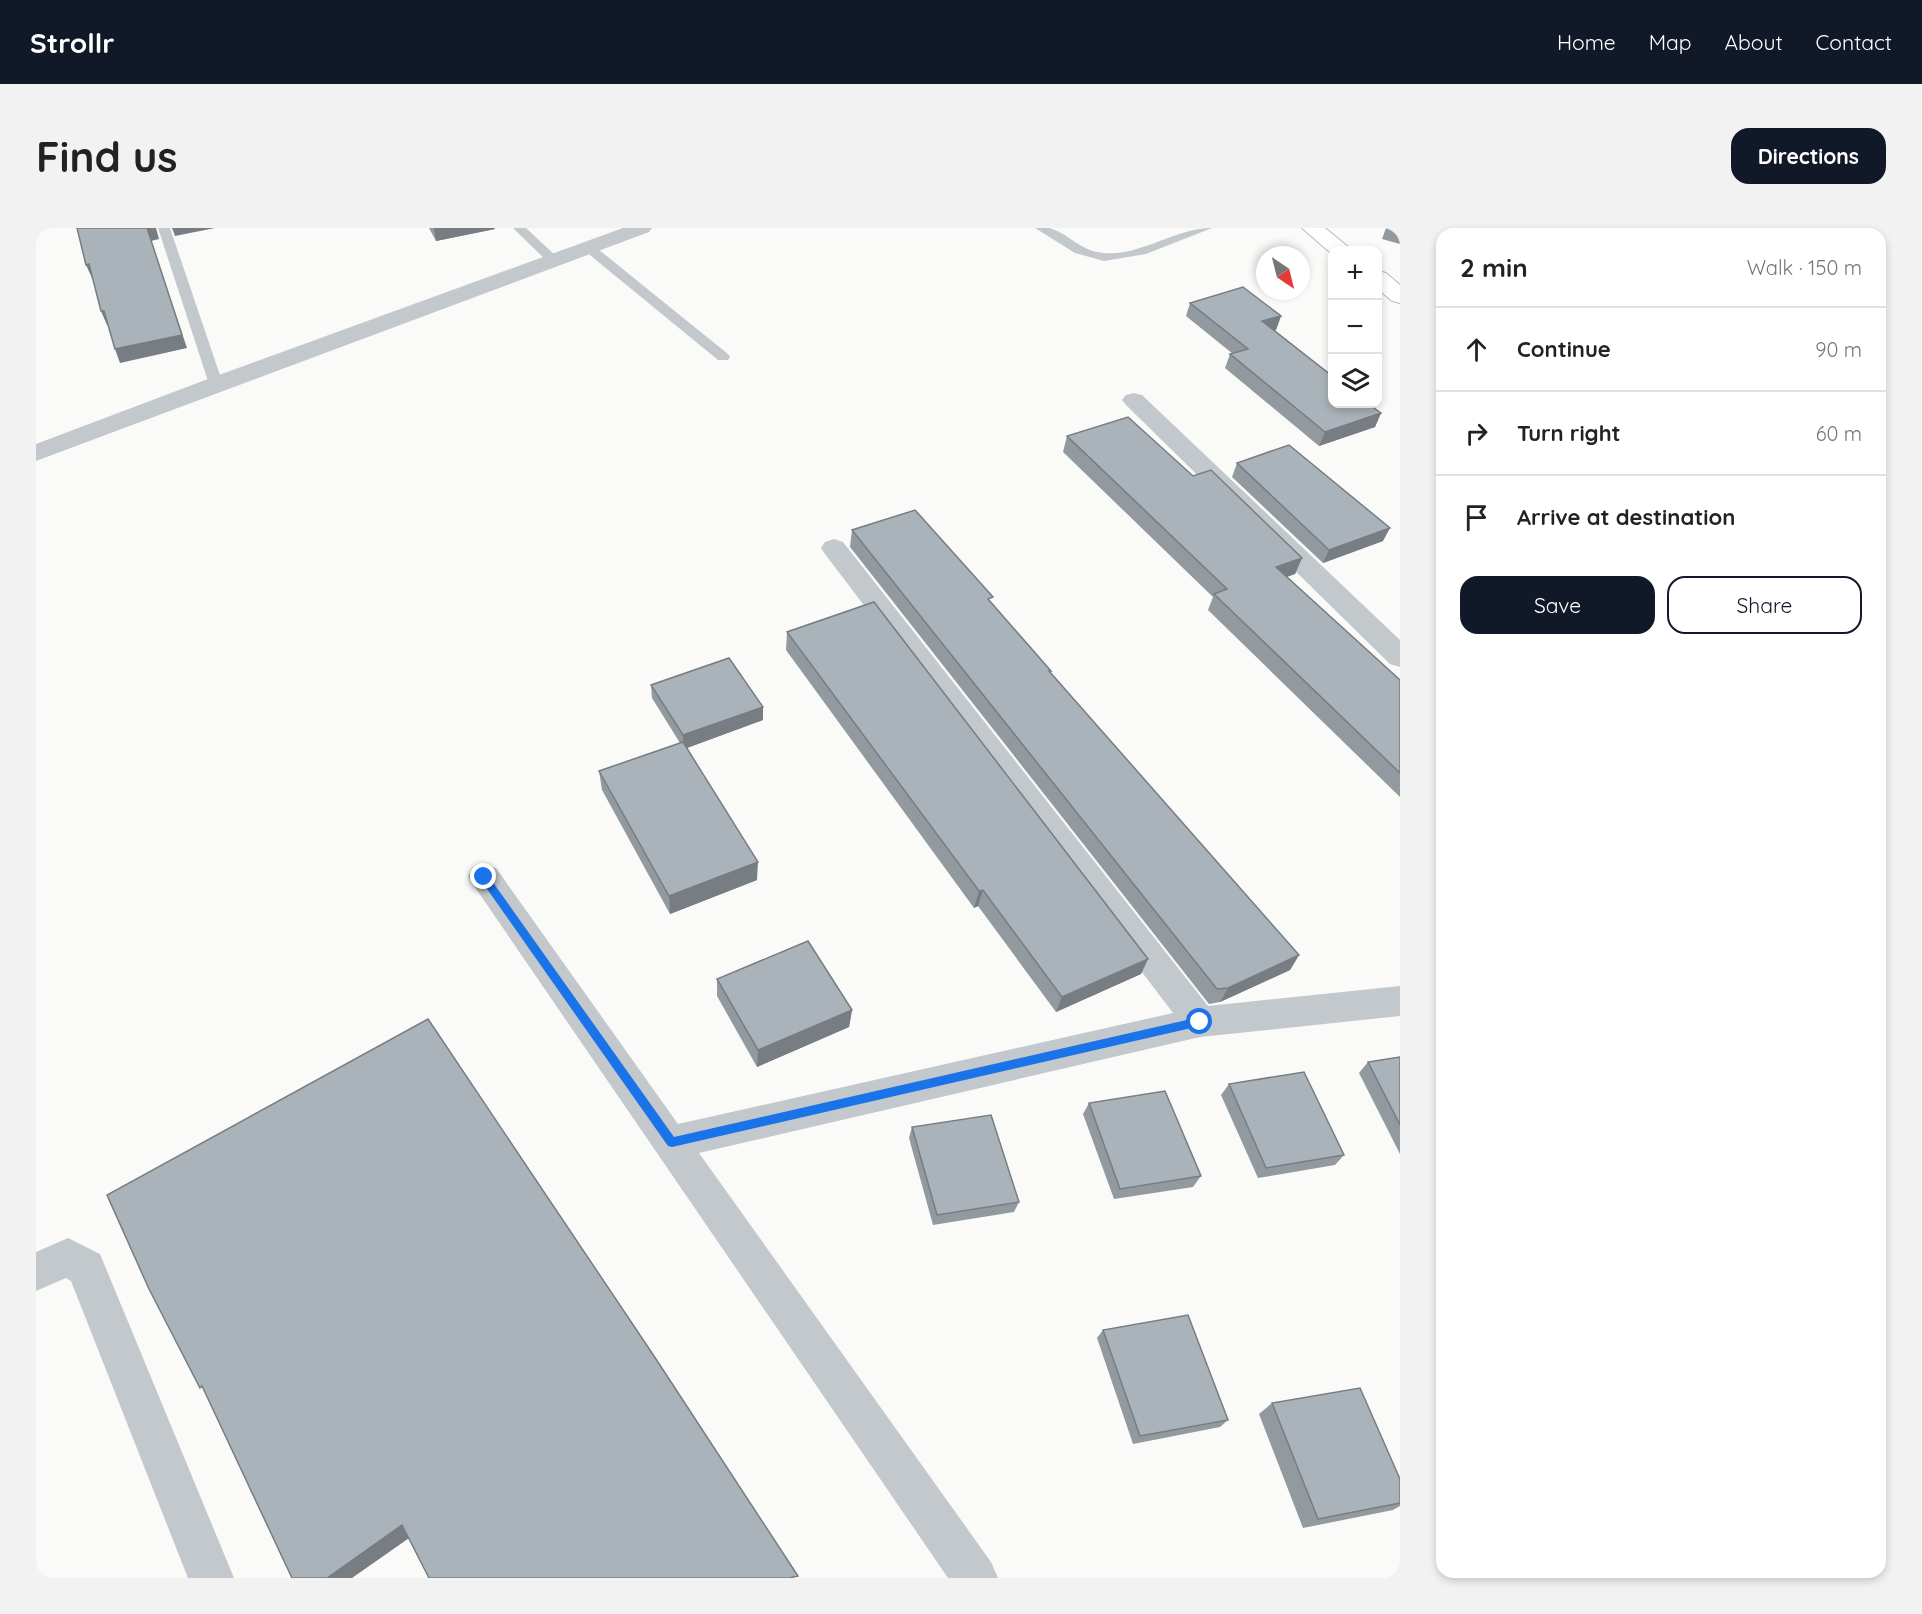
<!DOCTYPE html>
<meta charset="utf-8">
<style>
:root{--surface:#fff;--page:#f2f2f2;--text:#222;--muted:#767676;--line:#e0e0e0;--accent:#111827}
body{margin:0;font-family:Quicksand,sans-serif;background:var(--page);color:var(--text)}
.controls{position:absolute;right:18px;top:18px;display:grid;overflow:hidden;border-radius:12px;box-shadow:0 3px 9px #0003}
.controls button{width:54px;height:54px;display:grid;place-items:center;padding:0;border:0;border-bottom:2px solid var(--line);background:var(--surface);color:var(--text);font:30px sans-serif}
.compass{position:absolute;left:1220px;top:18px;width:54px;height:54px;border-radius:50%;background:var(--surface);box-shadow:0 3px 9px #0003;rotate:145deg}
.stop{position:absolute;width:18px;height:18px;margin:-14px;border:4px solid #1a73e8;border-radius:50%;background:#fff}
.stop.end{background:#1a73e8;border-color:#fff;box-shadow:0 2px 6px #0008}
.list{margin:0;padding:0;list-style:none}
h2{display:flex;justify-content:space-between;align-items:center;height:78px;margin:0;padding:0 24px;font-size:26px}
h2 small{font-size:20px;font-weight:400;color:var(--muted)}
.list li{display:grid;grid-template-columns:39px 1fr auto;gap:18px;align-items:center;box-sizing:border-box;height:84px;padding:0 24px;border-top:2px solid var(--line)}
.list b{display:block;font-size:22px;white-space:nowrap}
.list em{font-size:20px;font-style:normal;color:var(--muted)}
.actions{display:flex;gap:12px;padding:18px 24px}
.actions a{flex:1;padding:14px 0;border:2px solid var(--accent);border-radius:18px;text-align:center;font-size:21px;color:var(--accent)}
.actions .main{background:var(--accent);color:#fff}
.icon{flex:none;width:33px;height:33px;fill:none;stroke:currentColor;stroke-width:2;stroke-linecap:round;stroke-linejoin:round}
.map{position:relative;flex:none;width:1364px;height:1350px;overflow:hidden;border-radius:18px}
header{display:flex;align-items:center;gap:36px;box-sizing:border-box;height:84px;padding:0 30px;background:var(--accent);color:#fff}
header strong{font-size:28px}
nav{display:flex;gap:33px;margin-inline-start:auto;font-size:21px}
.intro{display:flex;align-items:center;justify-content:space-between;box-sizing:border-box;height:144px;padding:0 36px}
h1{margin:0;font-size:42px}
.button{padding:15px 27px;border-radius:18px;background:var(--accent);color:#fff;font-size:21px;font-weight:700}
main{display:flex;gap:36px;padding:0 36px}
aside{flex:1;background:var(--surface);border-radius:18px;box-shadow:0 3px 9px #0003}
.map>svg:first-child{display:block}
.lines{fill:none;stroke-linecap:round;stroke-linejoin:round}
.secondary-casing{stroke:#b3babf;stroke-width:2}
.lane{fill:#c3c8cc;fill-rule:evenodd}
.street{fill:#c3c8cc;fill-rule:evenodd}
.secondary{fill:#fff;fill-rule:evenodd}
.wall{fill:#929a9f}
.shaded-wall{fill:#777d82}
.building{fill:#aab3b9;stroke:#777d82;stroke-width:1.5}
.route{fill:#1a73e8}
</style>
<header>
<strong>Strollr</strong>
<nav><a>Home</a><a>Map</a><a>About</a><a>Contact</a></nav>
</header>
<div class="intro"><h1>Find us</h1><a class="button">Directions</a></div>
<main>
<div class="map">
<svg width="1364" height="1350" viewBox="0 0 1364 1350">
<rect width="100%" height="100%" fill="#fafaf8"/>
<g class="lines">
<g class="secondary-casing">
<path id="secondary" d="M1266,0h23l27,22h-20v4z
M1342,43l8,2 14,12v18l-8,-2 -14,-12z"/>
</g>
<path class="lane" d="M122,0h12l53,156 -2,3 -5,1 -7,-4z
M477,0h13l31,29 2,3 -2,3h-8z
M999,0c4,0 10,0 14,0 18,4 32,24 55,25 38,3 71,-25 108,-25l-66,26 -42,7 -29,-8z
M553,16l4,1 135,109 2,3 -2,3h-10l-133,-109 -2,-3z"/>
<path class="street" d="M587,0h29l-3,4 -613,229v-17l172,-65z
M1098,165l8,2 258,245v27l-10,-3 -264,-259 -4,-5 4,-5z
M798,311l9,3 365,464 192,-20v30l-200,21 -501,116 292,409 7,16h-50l-480,-701 4,-9 12,-4 12,4 182,256 495,-111 -348,-459 -4,-6 4,-6z
M32,1010l32,16 134,324h-46l-117,-297 -5,-3 -30,13v-39z"/>
<use href="#secondary" class="secondary"/>
</g>
<path class="wall" d="M393,0h65l1,1 -59,12z
M1350,0h14v16l-18,-5z
M1154,75l91,13 -5,14h-2l107,83 -6,14 -56,19 -94,-78 5,-14h3l-47,-38z
M1031,208l126,40 109,82 -7,16 -9,3 114,103v117l-192,-187 5,-13 -150,-145z
M1201,235l146,78 -60,22 -91,-86z
M816,302l140,73 59,70 248,282 -9,15 -70,32 -11,2 -359,-457z
M751,404l361,327 -7,15 -85,38 -78,-106 -4,2 -188,-258z
M615,457l112,22v13l-76,28 70,132 -87,34 -68,-124 -3,-19 81,-28 -28,-45z
M681,751l135,31 -3,17 -92,40 -40,-71z
M1364,829v97l-41,-81 9,-11z
M1193,856l115,71 -9,10 -77,13 -37,-83z
M1053,875l112,73 -8,11 -79,12 -31,-85z
M876,899l107,75 -5,10 -81,13 -24,-87z
M1067,1102l125,90 -8,7 -87,17 -36,-106z
M1236,1175l128,76v27l-7,4 -90,18 -44,-114z"/>
<path class="shaded-wall" d="M111,0h9l3,11 -8,2 36,107 -67,15 -5,-14z
M136,0h43l-40,8z
M398,0h60l1,1 -59,12z
M53,36l5,14h-2l-6,-13z
M65,83h3l6,13 -3,1z
M1245,88l-5,14 -18,5 4,-14z
M1345,185l-6,14 -56,19 6,-14z
M1354,300l-7,13 -60,22 6,-13z
M1266,330l-7,16 -26,9 7,-16z
M727,479v13l-79,29 -1,-14z
M722,634l-1,18 -87,34 -1,-18z
M947,662l-5,16 -4,2 5,-17z
M1263,727l-9,15 -70,32 8,-14z
M1112,731l-7,15 -85,38 6,-15z
M816,782l-3,17 -92,40 1,-17z
M366,1297l10,11 -60,42h-25z"/>
<path class="building" d="M41,0h70l35,107 -67,14 -11,-38h-3l-12,-47 -3,1z
M1207,59l38,29 -19,5 70,55v28h36l13,9 -56,19 -95,-78 18,-5 -58,-46z
M1092,189l65,59 18,-6 91,88 -26,9 124,113v93l-186,-179 13,-5 -160,-153z
M1253,217l101,83 -61,22 -92,-87z
M879,282l78,87 -5,2 63,72h-2l250,284 -71,33 -11,1 -365,-459z
M838,374l274,357 -86,38 -79,-107 -4,1 -192,-259z
M693,430l34,49 -80,28 -32,-50z
M647,514l75,120 -89,34 -70,-125z
M772,713l44,69 -94,40 -41,-71z
M392,791l226,337 144,220 -9,2h-360l-27,-53 -75,53h-35l-90,-192 -2,2 -51,-99 -42,-94z
M1364,829v68l-32,-63z
M1268,844l40,83 -78,13 -37,-84z
M1129,863l36,85 -81,13 -31,-86z
M955,887l28,87 -82,13 -25,-88z
M1152,1087l40,105 -88,16 -37,-106z
M1324,1160l40,91v24l-82,16 -46,-116z"/>
<path class="route" d="M448,645l3,1 187,263 526,-120 5,5 -5,4 -528,121 -4,-1 -188,-267v-5z"/>
</svg>
<div class="controls">
<button>+</button>
<button>−</button>
<button><svg class="icon" aria-label="layers" viewBox="0 0 24 24"><path d="M12 4l9 5-9 5-9-5zM3 14l9 5 9-5"/></svg></button>
</div>
<svg class="compass" viewBox="-18 -18 36 36"><path d="M0-13l5 13h-10z" fill="#e53935"/><path d="M0 13l5-13h-10z" fill="#767676"/></svg>
<div class="stop" style="left:1164px;top:794px"></div>
<div class="stop end" style="left:448px;top:649px"></div>
</div>
<aside>
<h2>2 min<small>Walk · 150 m</small></h2>
<ul class="list">
<li><svg class="icon" aria-label="ahead" viewBox="0 0 24 24"><path d="M12 20V5M6 11l6-6 6 6"/></svg><div><b>Continue</b></div><em>90 m</em></li>
<li><svg class="icon" aria-label="right" viewBox="0 0 24 24"><path d="M7 20v-9h11M14 6l5 5-5 5"/></svg><div><b>Turn right</b></div><em>60 m</em></li>
<li><svg class="icon" aria-label="arrive" viewBox="0 0 24 24"><path d="M6 21V4h12l-3 4 3 4H6"/></svg><div><b>Arrive at destination</b></div></li>
</ul>
<div class="actions"><a class="main">Save</a><a>Share</a></div>
</aside>
</main>
